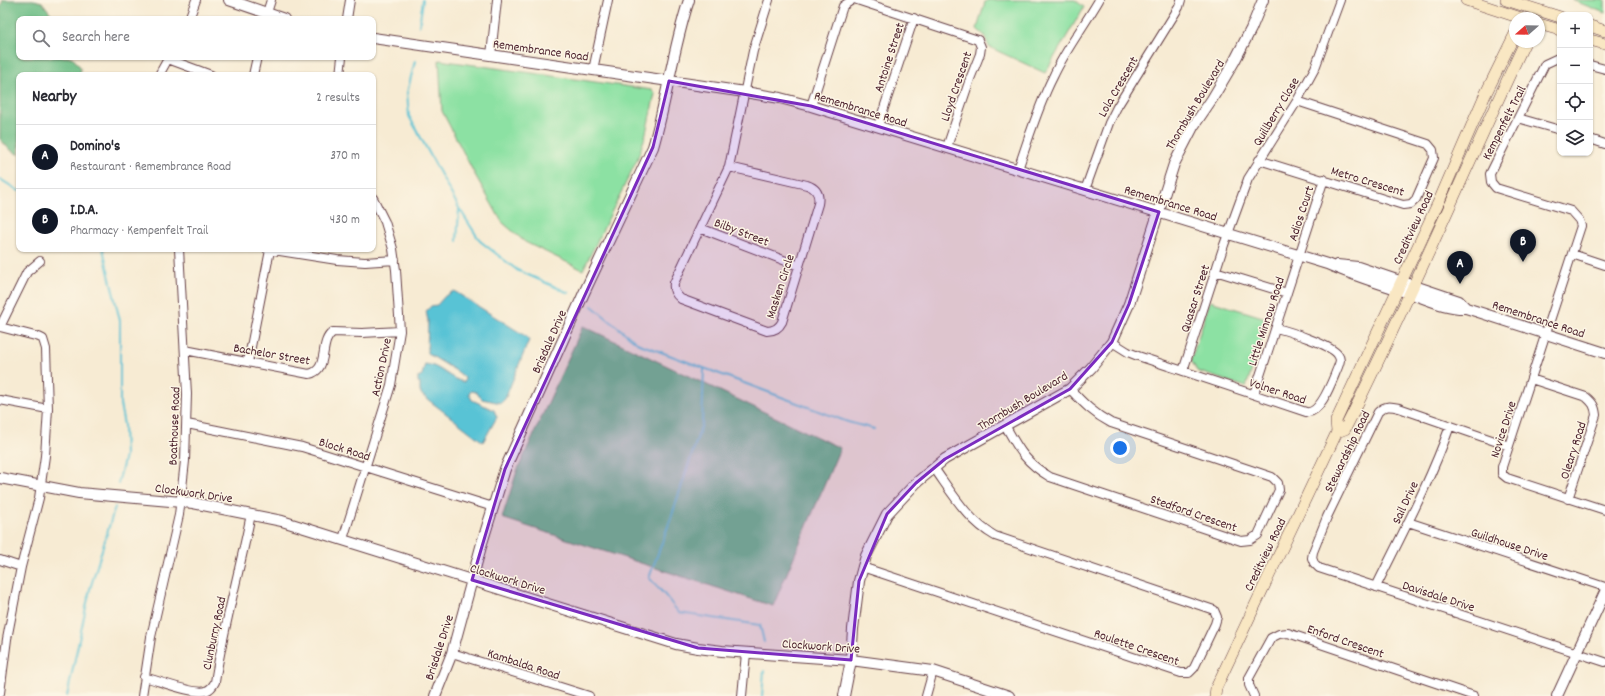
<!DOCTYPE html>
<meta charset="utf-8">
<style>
:root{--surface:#fff;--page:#f7f7f7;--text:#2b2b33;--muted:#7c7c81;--line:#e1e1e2;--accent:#111827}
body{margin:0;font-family:Dekko,sans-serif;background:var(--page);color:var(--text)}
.controls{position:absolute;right:12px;top:12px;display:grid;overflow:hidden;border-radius:8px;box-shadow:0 1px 3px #0004}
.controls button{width:36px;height:36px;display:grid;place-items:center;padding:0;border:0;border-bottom:1px solid var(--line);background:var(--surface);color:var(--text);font:20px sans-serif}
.compass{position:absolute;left:1509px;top:12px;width:36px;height:36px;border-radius:50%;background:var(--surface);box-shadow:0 1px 3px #0004;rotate:250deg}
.you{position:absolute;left:1120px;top:448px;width:14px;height:14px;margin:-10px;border:3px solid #fff;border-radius:50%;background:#1a73e8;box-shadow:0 0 0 6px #1a73e833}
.badge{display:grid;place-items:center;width:26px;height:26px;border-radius:50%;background:var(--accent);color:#fff;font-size:13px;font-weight:700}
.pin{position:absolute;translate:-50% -33px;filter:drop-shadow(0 1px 2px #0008)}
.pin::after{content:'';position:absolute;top:21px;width:14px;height:12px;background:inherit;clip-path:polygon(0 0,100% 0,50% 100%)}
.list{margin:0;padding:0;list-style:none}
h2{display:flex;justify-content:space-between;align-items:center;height:52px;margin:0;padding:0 16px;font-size:17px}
h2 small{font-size:13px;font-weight:400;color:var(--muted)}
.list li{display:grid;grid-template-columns:26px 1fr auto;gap:12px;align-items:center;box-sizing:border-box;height:64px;padding:0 16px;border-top:1px solid var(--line)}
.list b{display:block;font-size:15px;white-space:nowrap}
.list p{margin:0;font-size:13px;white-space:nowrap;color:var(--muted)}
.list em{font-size:13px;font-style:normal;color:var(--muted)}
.icon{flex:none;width:22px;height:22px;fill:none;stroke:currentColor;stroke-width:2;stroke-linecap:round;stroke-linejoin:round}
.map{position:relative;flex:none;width:1605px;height:696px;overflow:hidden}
.search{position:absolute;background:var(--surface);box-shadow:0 1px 3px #0004;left:16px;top:16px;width:360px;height:44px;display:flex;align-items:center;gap:10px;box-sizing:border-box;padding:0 14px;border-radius:8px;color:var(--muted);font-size:15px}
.panel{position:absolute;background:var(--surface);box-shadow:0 1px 3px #0004;left:16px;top:72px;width:360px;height:180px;border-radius:8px}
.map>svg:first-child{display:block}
.green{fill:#8ce1a3;stroke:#6b8067}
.forest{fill:#71bf89;stroke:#5e6f5a}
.water{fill:#59c3d5;stroke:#527180}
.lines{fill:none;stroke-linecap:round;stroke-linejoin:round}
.stream{stroke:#59c3d5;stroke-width:2}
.minor-casing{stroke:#643e44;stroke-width:10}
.tertiary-casing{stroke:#643e44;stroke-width:12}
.secondary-casing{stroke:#643e44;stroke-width:12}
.minor{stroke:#fff;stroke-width:8}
.tertiary{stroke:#fff;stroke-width:10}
.secondary{stroke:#f9e7c3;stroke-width:11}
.marked{fill:#7b2cbf;fill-opacity:0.2;stroke:#7b2cbf;stroke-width:3;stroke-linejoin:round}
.labels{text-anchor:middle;stroke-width:3;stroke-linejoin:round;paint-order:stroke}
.street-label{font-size:13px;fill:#4a1f2b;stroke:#fcf5e5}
</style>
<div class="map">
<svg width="1605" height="696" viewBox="0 0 1605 696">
<rect width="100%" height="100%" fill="#fcf5e5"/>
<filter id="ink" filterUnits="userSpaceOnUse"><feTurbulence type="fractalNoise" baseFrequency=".025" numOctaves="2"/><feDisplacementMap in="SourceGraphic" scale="8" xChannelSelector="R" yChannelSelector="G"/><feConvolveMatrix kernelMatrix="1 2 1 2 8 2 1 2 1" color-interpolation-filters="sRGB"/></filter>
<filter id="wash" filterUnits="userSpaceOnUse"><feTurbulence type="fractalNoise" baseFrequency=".012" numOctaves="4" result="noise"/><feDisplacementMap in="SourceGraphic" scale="16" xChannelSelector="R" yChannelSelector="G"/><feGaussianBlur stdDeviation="0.9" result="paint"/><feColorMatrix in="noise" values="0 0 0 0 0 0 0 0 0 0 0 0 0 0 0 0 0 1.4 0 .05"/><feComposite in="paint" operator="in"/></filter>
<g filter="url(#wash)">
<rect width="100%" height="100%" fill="#f7ebd3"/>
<path class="green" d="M988,0h87l9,7 -39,66 -56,-26 -4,-11 -8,-7 8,-27z
M1572,0h33v13z
M439,60l213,30 3,4 -10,43 -8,23 -54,110 -58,-28 -23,-20 -28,-49 -32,-62z
M1210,301l59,18 -23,68 -49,-16 -6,-11z"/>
<path class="forest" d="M3,0h30l9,2 13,17h-36v38h53l9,11 -1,7h-61v80l-10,-6 -9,-10v-131z
M583,326l257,122 -67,158 -271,-88 15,-47z"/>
<path class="water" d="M454,291l73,46 2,3 -24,59 -4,4 -19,-4 -6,-7 -5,-1 -2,3 3,6 22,10 3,7 -14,25 -61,-47 -2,-4v-8l-2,-1v-5l4,-2 3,-11c15,1 24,15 39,18l1,-4 -7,-6 -31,-19 1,-32 -2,-10 5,-5 6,-1 8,-9z"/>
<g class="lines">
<path class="stream" d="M419,26l4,-26
M415,61l-8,32 2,23 50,92 21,33 37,29 52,23
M0,179l19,12
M457,241l2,-32
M103,249l17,72v83l4,21 1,31 -7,28
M592,306l45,37 211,79 26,7
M704,368l-2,56 -31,94 -22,60 15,16 15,19 81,12 4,17
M67,696l23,-107 25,-82
M762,696l2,-25"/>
</g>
</g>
<g filter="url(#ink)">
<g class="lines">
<g class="minor-casing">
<path id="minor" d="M857,0l121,40 3,7 -1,7 -10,25 -23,68
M189,19l7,-19
M265,19l6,-19
M347,19l3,-19
M491,55l6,-55
M1560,57l-15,7 -55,110 1,8 5,6 75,23 8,9 2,6 -79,241v7l5,4 98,32
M168,59l43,16
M1590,65l15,4
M593,70l15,-70
M159,75l10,-18
M253,75l4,-18
M340,75l2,-18
M811,106l32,-100 9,-6
M1518,118l42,12
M878,126l36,-108
M1590,139l15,5
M1259,160l144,45 8,-1 5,-5 18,-41 -1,-8 -5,-6 -131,-43
M729,167l78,18c9,3 13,9 11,19l-36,118c-3,6 -8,9 -15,9l-86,-32c-6,-5 -8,-9 -7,-16l55,-116 24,-116 16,-51
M1018,169c11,-31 20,-63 35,-92 12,-27 31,-51 46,-77
M1085,190l24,-67 8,-16 62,-100 2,-7
M700,228l99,38
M267,249l70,11 28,2 30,-2
M1572,254l33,11
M1215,271l72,22
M0,327l27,-55 13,-11
M1112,342l16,10 10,4 168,56c15,3 27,-34 32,-45 2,-5 3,-8 0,-12 -6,-10 -50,-24 -62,-27
M185,350l124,24c21,-4 9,-32 24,-42l29,1 38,-2
M248,362l22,-112
M1183,371l41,-126 24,-66 49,-78 18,-33 25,-68
M1531,379l55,18c7,6 9,9 10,18l-28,84
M1254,394l70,-215
M0,400l48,9
M187,424l115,23 191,60
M1005,425c14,25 20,37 45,52l191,64 9,-1 8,-5 21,-45 -1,-7 -6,-6 -161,-54c-17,-9 -28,-20 -41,-34
M1509,446l-110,-38c-9,-2 -14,-3 -21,4l-51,105 -14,35 -1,6 2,5 5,5 286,94
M1408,522l197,65
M343,539l48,-154 9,-54 -4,-61 -3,-21 -8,-27 -12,-24
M0,560l21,7
M862,567l319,106h8l5,-5 21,-44 2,-7 -3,-7 -219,-74c-27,-15 -43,-43 -61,-68
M1376,587c26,-53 54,-105 74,-161
M452,653l137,43
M144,677c13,3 50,18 62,14 5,-2 7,-5 9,-9 9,-57 25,-112 36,-168
M0,693l7,-54 14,-72 18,-69 6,-42 3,-47 -2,-60 -3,-10 -4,-2 -39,-10
M142,696l9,-59 28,-122 6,-54 2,-67 -8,-145
M742,696l4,-43
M926,696l7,-25
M1254,696l-5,-11v-7l22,-40 8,-4 9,-1 186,63"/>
</g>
<g class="tertiary-casing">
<path id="tertiary" d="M229,0l55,19
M373,38l372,54 35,6 31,8 516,158c28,12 56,21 85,30 17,6 36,15 54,14l139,45
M1337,265l21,2 101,34 7,7
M0,478l79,15 114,10 89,18 394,123 22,4 24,3 129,9 82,11 76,25
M435,696l17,-43 30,-110 23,-74 79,-176 69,-146c14,-48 20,-99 36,-147
M844,696l7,-36 2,-31 6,-48 7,-25 21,-42 29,-31 29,-24 125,-70 21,-21 21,-26 17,-38 45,-140 19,-37 19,-28 22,-37 17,-33 12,-29
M1557,696l48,-104"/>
</g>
<g class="secondary-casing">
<path id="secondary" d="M1466,0l55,18
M1506,0l54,17
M1539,24l21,6
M1590,26l15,5
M1590,40l15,4
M1337,432l8,-3c64,-127 119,-258 180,-387
M1215,696l1,-8 121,-256 -1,-11 104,-222 45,-104 30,-61"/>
</g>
<use href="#minor" class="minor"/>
<use href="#tertiary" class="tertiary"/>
<use href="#secondary" class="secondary"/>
</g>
</g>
<path class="marked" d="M669,81l142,25 348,106 -30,92 -17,38 -42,47 -125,70 -29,24 -29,31 -28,67 -8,79 -153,-12 -226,-68 33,-111 148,-322z"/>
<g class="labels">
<g class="street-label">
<text transform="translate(541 49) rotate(8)" y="5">Remembrance Road</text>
<text transform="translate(888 57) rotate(-72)" y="5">Antoine Street</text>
<text transform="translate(955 86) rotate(-71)" y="5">Lloyd Crescent</text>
<text transform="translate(1117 86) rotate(-60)" y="5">Lola Crescent</text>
<text transform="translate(1194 104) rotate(-59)" y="5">Thornbush Boulevard</text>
<text transform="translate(861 108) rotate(17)" y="5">Remembrance Road</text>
<text transform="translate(1275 111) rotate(-59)" y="5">Quillberry Close</text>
<text transform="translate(1503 122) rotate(-63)" y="5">Kempenfelt Trail</text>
<text transform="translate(1368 180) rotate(17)" y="5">Metro Crescent</text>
<text transform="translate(1171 202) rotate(17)" y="5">Remembrance Road</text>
<text transform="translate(1300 213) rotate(-72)" y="5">Adios Court</text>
<text transform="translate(1412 227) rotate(-65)" y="5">Creditview Road</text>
<text transform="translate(742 231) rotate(21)" y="5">Bilby Street</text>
<text transform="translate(779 286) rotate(-72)" y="5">Masken Circle</text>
<text transform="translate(1194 298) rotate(-72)" y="5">Quasar Street</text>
<text transform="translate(1539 318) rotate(18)" y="5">Remembrance Road</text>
<text transform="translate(1265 321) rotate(-72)" y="5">Little Minnow Road</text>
<text transform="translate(548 341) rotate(-66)" y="5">Brisdale Drive</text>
<text transform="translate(272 353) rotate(10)" y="5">Bachelor Street</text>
<text transform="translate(380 367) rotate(-78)" y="5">Action Drive</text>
<text transform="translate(1278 390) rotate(18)" y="5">Volner Road</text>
<text transform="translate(1022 400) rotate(-31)" y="5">Thornbush Boulevard</text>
<text transform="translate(173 426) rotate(-88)" y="5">Boathouse Road</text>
<text transform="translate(1502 429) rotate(-72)" y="5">Novice Drive</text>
<text transform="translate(345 448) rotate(17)" y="5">Block Road</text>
<text transform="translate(1572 450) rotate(-72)" y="5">Oleary Road</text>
<text transform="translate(1346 451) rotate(-64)" y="5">Stewardship Road</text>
<text transform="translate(194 492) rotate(8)" y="5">Clockwork Drive</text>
<text transform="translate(1404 502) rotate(-65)" y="5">Sail Drive</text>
<text transform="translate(1194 512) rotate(19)" y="5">Stedford Crescent</text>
<text transform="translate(1510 543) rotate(18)" y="5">Guildhouse Drive</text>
<text transform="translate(1264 554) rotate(-64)" y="5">Creditview Road</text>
<text transform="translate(508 578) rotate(17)" y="5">Clockwork Drive</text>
<text transform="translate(1439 595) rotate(18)" y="5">Davisdale Drive</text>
<text transform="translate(213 633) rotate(-78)" y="5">Clunburry Road</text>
<text transform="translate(1346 640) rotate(19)" y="5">Enford Crescent</text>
<text transform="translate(821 645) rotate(4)" y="5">Clockwork Drive</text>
<text transform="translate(1137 646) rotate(19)" y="5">Roulette Crescent</text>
<text transform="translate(438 647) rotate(-72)" y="5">Brisdale Drive</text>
<text transform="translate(524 663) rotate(18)" y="5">Kambalda Road</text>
</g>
</g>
</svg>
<div class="controls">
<button>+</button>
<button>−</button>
<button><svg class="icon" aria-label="locate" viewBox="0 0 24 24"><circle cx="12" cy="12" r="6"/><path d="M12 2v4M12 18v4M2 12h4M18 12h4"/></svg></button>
<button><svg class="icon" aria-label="layers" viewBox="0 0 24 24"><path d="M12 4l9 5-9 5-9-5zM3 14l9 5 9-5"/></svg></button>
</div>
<svg class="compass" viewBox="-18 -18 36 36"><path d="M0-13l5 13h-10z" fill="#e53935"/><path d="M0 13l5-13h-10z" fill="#7c7c81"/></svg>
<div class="you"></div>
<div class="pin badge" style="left:1460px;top:284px">A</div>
<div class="pin badge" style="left:1523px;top:262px">B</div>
<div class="search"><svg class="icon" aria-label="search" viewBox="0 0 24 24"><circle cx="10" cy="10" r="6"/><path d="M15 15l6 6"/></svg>Search here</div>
<section class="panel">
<h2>Nearby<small>2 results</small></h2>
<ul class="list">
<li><span class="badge">A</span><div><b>Domino's</b><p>Restaurant · Remembrance Road</p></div><em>370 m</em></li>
<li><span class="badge">B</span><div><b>I.D.A.</b><p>Pharmacy · Kempenfelt Trail</p></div><em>430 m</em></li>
</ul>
</section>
</div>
